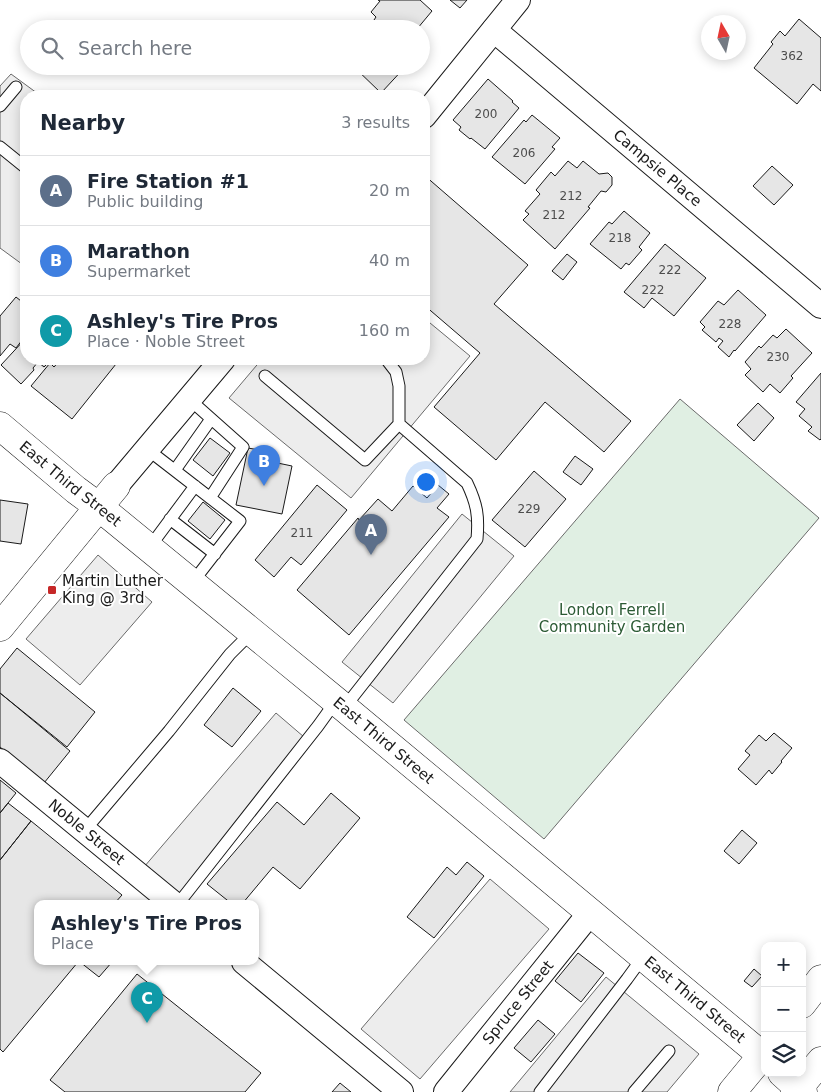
<!DOCTYPE html>
<meta charset="utf-8">
<style>
:root{--surface:#fff;--page:#f2f2f3;--text:#1f2937;--muted:#747a83;--line:#e0e1e3;--accent:#c62828}
body{margin:0;font-family:"DejaVu Sans",sans-serif;background:var(--page);color:var(--text)}
.controls{position:absolute;right:15px;bottom:15px;display:grid;overflow:hidden;border-radius:10px;box-shadow:0 2px 12px #0003}
.controls button{width:45px;height:45px;display:grid;place-items:center;padding:0;border:0;border-bottom:1px solid var(--line);background:var(--surface);color:var(--text);font:25px sans-serif}
.compass{position:absolute;left:701px;top:15px;width:45px;height:45px;border-radius:50%;background:var(--surface);box-shadow:0 2px 12px #0003;rotate:351deg}
.you{position:absolute;left:425px;top:481px;width:18px;height:18px;margin:-12px;border:4px solid #fff;border-radius:50%;background:#1a73e8;box-shadow:0 0 0 8px #1a73e833}
.badge{display:grid;place-items:center;width:32px;height:32px;border-radius:50%;background:var(--accent);color:#fff;font-size:16px;font-weight:700}
.pin{position:absolute;translate:-50% -41px;filter:drop-shadow(0 1px 2px #0008)}
.pin::after{content:'';position:absolute;top:26px;width:18px;height:15px;background:inherit;clip-path:polygon(0 0,100% 0,50% 100%)}
.popup{position:absolute;left:34px;top:900px;width:225px;height:65px;box-sizing:border-box;display:grid;place-content:center;border-radius:10px;background:var(--surface);filter:drop-shadow(0 1px 4px #0005);font-size:16px;white-space:nowrap;color:var(--muted)}
.popup b{font-size:19px;color:var(--text)}
.popup::after{content:'';position:absolute;left:50%;top:100%;margin-left:-10px;border:10px solid transparent;border-top-color:var(--surface)}
.list{margin:0;padding:0;list-style:none}
h2{display:flex;justify-content:space-between;align-items:center;height:65px;margin:0;padding:0 20px;font-size:21px}
h2 small{font-size:16px;font-weight:400;color:var(--muted)}
.list li{display:grid;grid-template-columns:32px 1fr auto;gap:15px;align-items:center;box-sizing:border-box;height:70px;padding:0 20px;border-top:1px solid var(--line)}
.list b{display:block;font-size:19px;white-space:nowrap}
.list p{margin:0;font-size:16px;white-space:nowrap;color:var(--muted)}
.list em{font-size:16px;font-style:normal;color:var(--muted)}
.icon{flex:none;width:28px;height:28px;fill:none;stroke:currentColor;stroke-width:2;stroke-linecap:round;stroke-linejoin:round}
.map{position:relative;flex:none;width:821px;height:1092px;overflow:hidden}
.search{position:absolute;background:var(--surface);box-shadow:0 2px 12px #0003;left:20px;top:20px;width:410px;height:55px;display:flex;align-items:center;gap:12px;box-sizing:border-box;padding:0 18px;border-radius:28px;color:var(--muted);font-size:19px}
.panel{position:absolute;background:var(--surface);box-shadow:0 2px 12px #0003;left:20px;top:90px;width:410px;height:275px;border-radius:20px}
.map>svg:first-child{display:block}
.green{fill:#e0efe3;stroke:#6a6a6a}
.parking{fill:#ededed;stroke:#6a6a6a}
.building{fill:#e6e6e6;stroke:#1a1a1a}
.lines{fill:none;stroke-linecap:round;stroke-linejoin:round}
.service-casing{stroke:#1a1a1a;stroke-width:13}
.minor-casing{stroke:#1a1a1a;stroke-width:26}
.tertiary-casing{stroke:#1a1a1a;stroke-width:29}
.secondary-casing{stroke:#1a1a1a;stroke-width:29}
.service{stroke:#fff;stroke-width:11}
.minor{stroke:#fff;stroke-width:24}
.tertiary{stroke:#fff;stroke-width:28}
.secondary{stroke:#fff;stroke-width:28}
.poi-dot{fill:#c62828;stroke:#fff;stroke-width:2}
.labels{text-anchor:middle;stroke-width:4;stroke-linejoin:round;paint-order:stroke}
.number-label{font-size:12px;fill:#4d4d4d}
.street-label{font-size:15px;fill:#1a1a1a;stroke:#fff}
.poi-label{font-size:15px;fill:#1a1a1a;stroke:#fff;text-anchor:start}
.park-label{font-size:15px;fill:#2b5a34;stroke:#fff}
</style>
<div class="map">
<svg width="821" height="1092" viewBox="0 0 821 1092">
<rect width="100%" height="100%" fill="#fff"/>
<path class="green" d="M680,399l139,119 -275,321 -140,-119z"/>
<path class="parking" d="M11,74l30,22h-15v171l-26,-19v-162z
M424,318l46,38 -119,142 -122,-100 33,-39h162z
M462,514l52,42 -121,147 -51,-41z
M98,555l54,47 -72,83 -54,-46z
M276,713l35,30 -133,154 -34,-30z
M490,879l59,50 -129,150 -59,-50z
M606,977l93,77 -32,38h-157z"/>
<path class="building" d="M378,0h42l12,11 -15,18h-29l-2,-2 -2,1 -10,-8 2,-3 -5,-5 9,-11z
M450,0h17l-7,8z
M799,19l22,19v53l-8,-7 -16,20 -43,-36 19,-24 -2,-2 9,-11 5,5z
M353,66h53l-25,27z
M488,79l25,22 -1,1 7,6 -34,41 -14,-11 -1,1 -11,-9 2,-3 -8,-7z
M532,115l28,23 -8,9 3,2 -30,35 -33,-27 32,-37 2,2z
M568,161l9,7 6,-7 16,13 9,-1 4,4v8l-6,7 -5,-1 -13,16 2,1 -35,41 -32,-29 6,-6 -4,-3 15,-17 -4,-4 15,-18 4,4z
M772,166l21,19 -19,20 -21,-19z
M424,175l104,90 -34,39 137,117 -27,31 -59,-50 -49,58 -62,-53 46,-54 -56,-48z
M624,211l26,22 -11,14 3,3 -13,15 -3,-2 -5,6 -31,-25 19,-22 3,2z
M665,244l41,34 -32,38 -22,-18 -8,10 -20,-16z
M567,254l10,8 -14,18 -11,-9z
M738,290l28,25 -31,36 -1,-1 -5,7 -11,-10 5,-6 -4,-3 -3,4 -14,-12 3,-3 -5,-5 18,-21 6,4z
M16,297l10,8v19l-3,4 3,2v5l-10,13 -6,-4 -10,12v-40z
M786,329l26,24 -21,23 2,2 -13,15 -10,-9 -7,8 -18,-17 6,-6 -6,-7 14,-16 2,2 12,-13 4,3z
M26,338v21h26l-8,8 -6,-5 -5,6 1,2 -13,14 -20,-19z
M61,359h48l7,5 -44,55 -41,-33 19,-23 4,4z
M821,373v66l-1,1 -12,-9 4,-4 -13,-11 6,-7 -9,-7z
M758,403l16,15 -20,23 -17,-16z
M210,438l20,15 -17,23 -20,-16z
M248,448l22,4 -2,9 24,5 -10,48 -46,-9z
M575,456l18,13 -12,16 -18,-13z
M534,471l32,28 -41,48 -33,-27z
M317,485l30,25 -46,55 -10,-8 -17,20 -19,-17z
M438,485l11,9 -12,14 12,9 -100,118 -52,-45 61,-72 1,2 19,-21 14,12 21,-25 14,12z
M0,500l28,4 -7,40 -21,-3z
M203,502l22,18 -15,19 -22,-18z
M17,648l78,64 -28,35 -67,-54v-24z
M233,688l28,23 -29,36 -28,-22z
M0,693l70,58 -26,32 -44,-36z
M774,733l18,15 -11,13 1,1 -10,12 -3,-4 -13,15 -18,-16 12,-14 -5,-4 14,-16 7,6z
M0,780l16,13 -16,20z
M331,793l29,25 -60,71 -27,-22 -31,37h-10l-25,-20 70,-82 27,23z
M8,803l23,18 -31,39v-47z
M31,821l91,74 -8,9h-76v58h40l-75,90 -3,-3v-189z
M742,830l15,13 -18,21 -15,-13z
M467,862l17,14 -50,62 -27,-21 40,-50 9,8z
M578,953l26,20 -23,29 -26,-21z
M80,962h32l-13,15z
M754,969l8,7 -10,11 -8,-6z
M137,974l124,99 -16,19h-180l-15,-12z
M538,1020l17,14 -24,28 -17,-14z
M340,1083l11,9h-19z"/>
<g class="lines">
<g class="service-casing">
<path id="service" d="M0,106l16,-19
M0,147l26,21
M386,359l10,13 3,14v38
M265,376l100,84 34,-36 68,59c10,21 12,33 10,56l-133,169
M189,399l54,48 -33,51
M147,449l93,72 -48,62
M175,470l36,-51
M170,519l45,35
M149,548l46,-62
M85,830l84,-99 61,-77 22,-22
M178,904l140,-178 18,-25
M540,1092l87,-113 16,-22
M634,1092l35,-41"/>
</g>
<g class="minor-casing">
<g id="minor">
<path id="s1" d="M494,30l327,276"/>
<path d="M424,116l94,-116"/>
<path d="M116,486l107,-127"/>
<path id="s2" d="M0,761l174,143"/>
<path d="M244,962l157,130"/>
<path id="s3" d="M446,1092l144,-179"/>
</g>
</g>
<g class="tertiary-casing">
<path id="tertiary" d="M0,627l116,-141
M802,1004l19,-25
M732,1092l33,-40
M795,1092l26,-31"/>
</g>
<g class="secondary-casing">
<g id="secondary">
<path id="s4" d="M0,426l76,64 23,17 237,194 429,357"/>
<path d="M782,1073l21,19"/>
</g>
</g>
<use href="#service" class="service"/>
<use href="#minor" class="minor"/>
<use href="#tertiary" class="tertiary"/>
<use href="#secondary" class="secondary"/>
</g>
<rect class="poi-dot" x="47" y="585" width="10" height="10" rx="2.5"/>
<g class="labels">
<g class="number-label">
<text x="792" y="60">362</text>
<text x="486" y="118">200</text>
<text x="524" y="157">206</text>
<text x="571" y="200">212</text>
<text x="554" y="219">212</text>
<text x="620" y="242">218</text>
<text x="670" y="274">222</text>
<text x="653" y="294">222</text>
<text x="730" y="328">228</text>
<text x="778" y="361">230</text>
<text x="529" y="513">229</text>
<text x="302" y="537">211</text>
</g>
<g class="street-label">
<text dy="5" stroke="none"><textPath href="#s1" startOffset="214">Campsie Place</textPath></text>
<text dy="5" stroke="none"><textPath href="#s4" startOffset="91">East Third Street</textPath></text>
<text dy="5" stroke="none"><textPath href="#s4" startOffset="496">East Third Street</textPath></text>
<text dy="5" stroke="none"><textPath href="#s2" startOffset="112">Noble Street</textPath></text>
<text dy="5" stroke="none"><textPath href="#s4" startOffset="901">East Third Street</textPath></text>
<text dy="5" stroke="none"><textPath href="#s3" startOffset="115">Spruce Street</textPath></text>
</g>
<g class="poi-label">
<text x="62" y="586">Martin Luther<tspan x="62" dy="17">King @ 3rd</tspan></text>
</g>
<g class="park-label">
<text x="612" y="615">London Ferrell<tspan x="612" dy="17">Community Garden</tspan></text>
</g>
</g>
</svg>
<div class="controls">
<button>+</button>
<button>−</button>
<button><svg class="icon" aria-label="layers" viewBox="0 0 24 24"><path d="M12 4l9 5-9 5-9-5zM3 14l9 5 9-5"/></svg></button>
</div>
<svg class="compass" viewBox="-18 -18 36 36"><path d="M0-13l5 13h-10z" fill="#e53935"/><path d="M0 13l5-13h-10z" fill="#747a83"/></svg>
<div class="you"></div>
<div class="pin badge" style="left:371px;top:555px;background:#5c6f8a">A</div>
<div class="pin badge" style="left:264px;top:486px;background:#3f7fe0">B</div>
<div class="pin badge" style="left:147px;top:1023px;background:#0f9aa8">C</div>
<div class="popup"><b>Ashley's Tire Pros</b>Place</div>
<div class="search"><svg class="icon" aria-label="search" viewBox="0 0 24 24"><circle cx="10" cy="10" r="6"/><path d="M15 15l6 6"/></svg>Search here</div>
<section class="panel">
<h2>Nearby<small>3 results</small></h2>
<ul class="list">
<li><span class="badge" style="background:#5c6f8a">A</span><div><b>Fire Station #1</b><p>Public building</p></div><em>20 m</em></li>
<li><span class="badge" style="background:#3f7fe0">B</span><div><b>Marathon</b><p>Supermarket</p></div><em>40 m</em></li>
<li><span class="badge" style="background:#0f9aa8">C</span><div><b>Ashley's Tire Pros</b><p>Place · Noble Street</p></div><em>160 m</em></li>
</ul>
</section>
</div>
